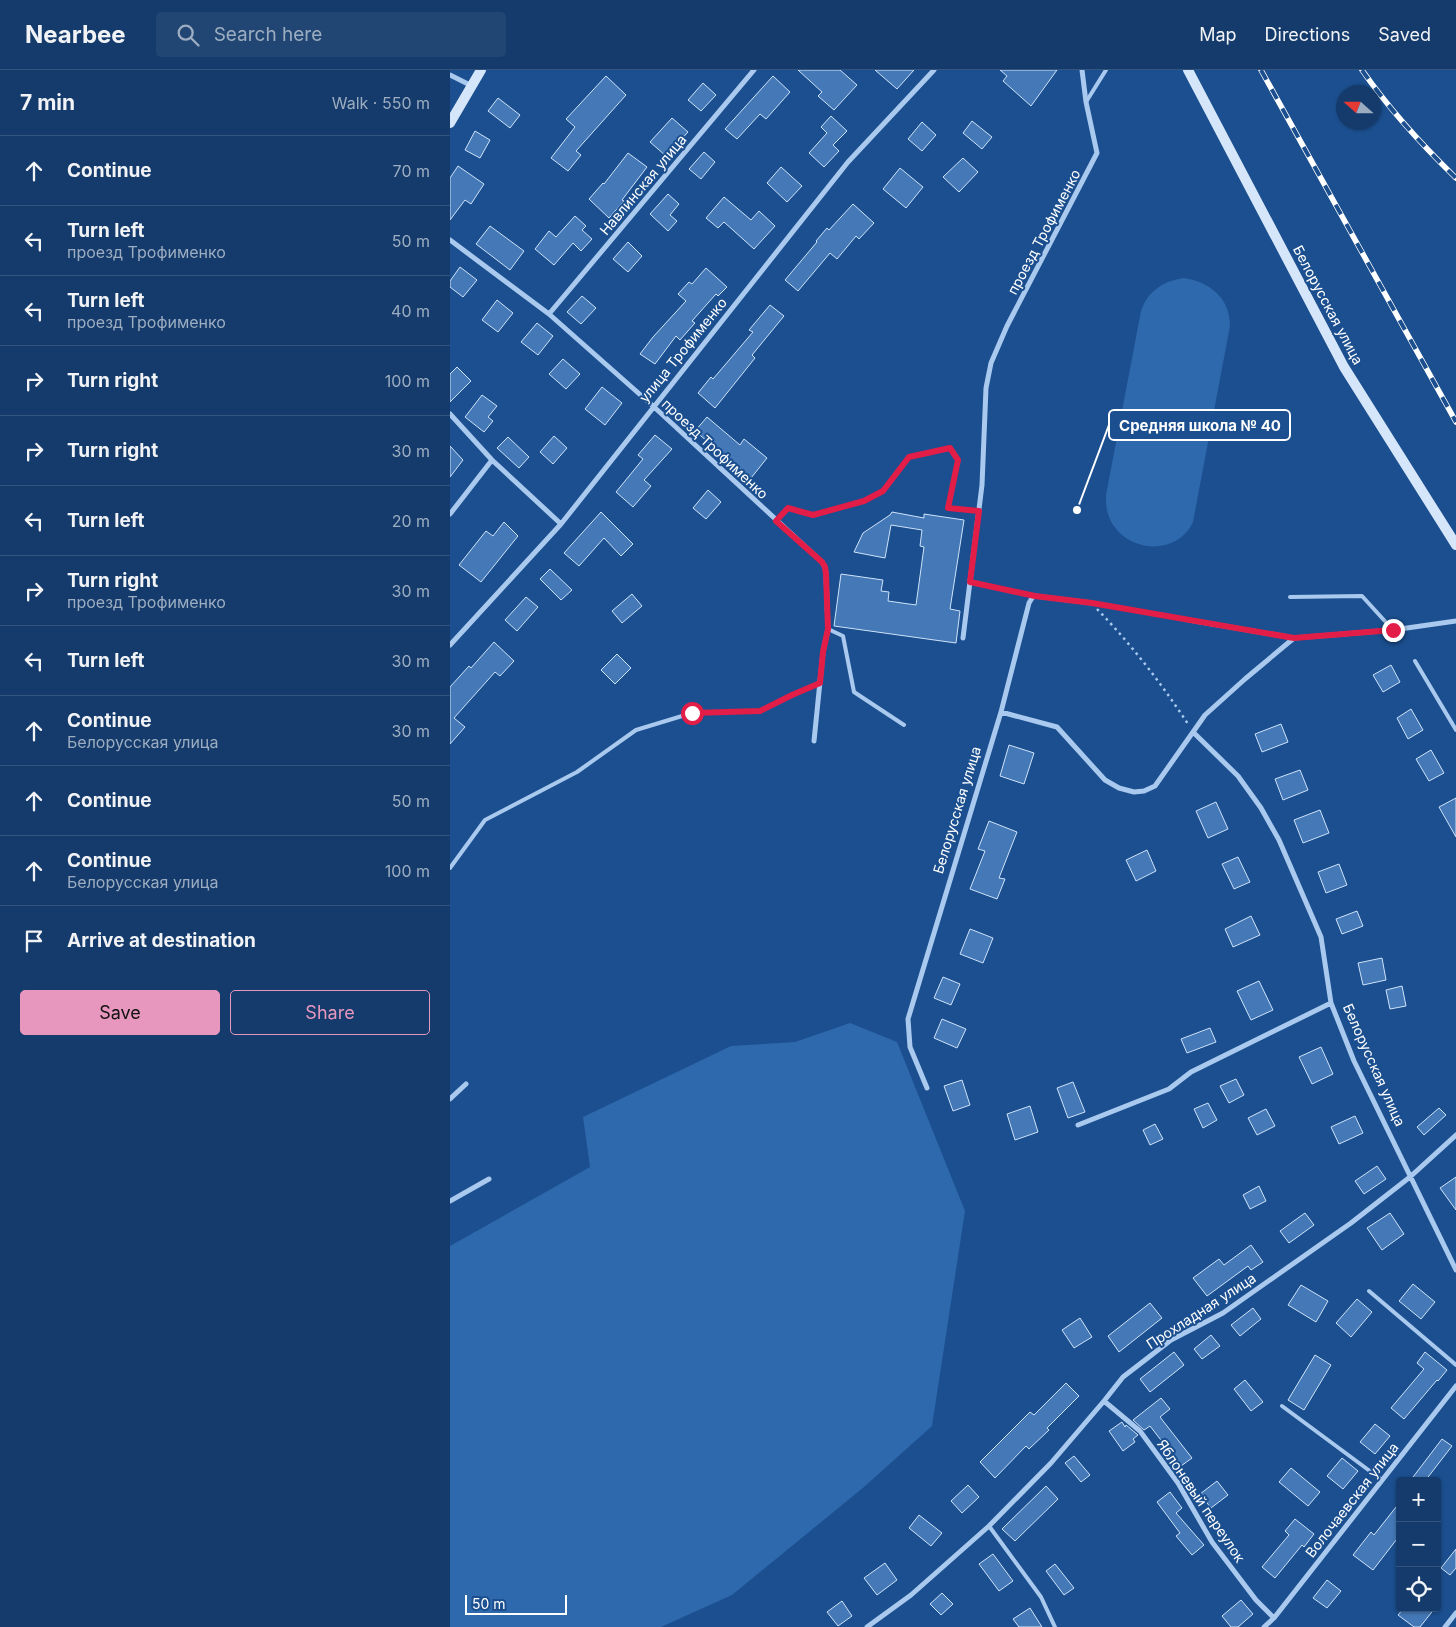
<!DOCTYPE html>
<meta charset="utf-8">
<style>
:root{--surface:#143b6b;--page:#214673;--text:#f1f3f6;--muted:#9dadc1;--line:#33557e;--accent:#e797bd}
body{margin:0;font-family:Inter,sans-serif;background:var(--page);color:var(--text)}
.controls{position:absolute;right:15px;bottom:15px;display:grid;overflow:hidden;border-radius:5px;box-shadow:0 1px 4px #0004}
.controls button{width:45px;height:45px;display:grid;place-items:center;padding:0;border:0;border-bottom:1px solid var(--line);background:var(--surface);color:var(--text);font:25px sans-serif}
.compass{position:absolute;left:886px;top:15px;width:45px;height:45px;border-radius:50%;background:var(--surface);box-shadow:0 1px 4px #0004;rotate:291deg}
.scale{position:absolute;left:15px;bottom:12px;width:102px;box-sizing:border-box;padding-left:5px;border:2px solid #fff;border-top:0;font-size:14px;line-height:18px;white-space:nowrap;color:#fff;-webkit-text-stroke:4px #1b4f8f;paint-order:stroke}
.stop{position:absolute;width:15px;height:15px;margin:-11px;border:4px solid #e11d48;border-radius:50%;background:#fff}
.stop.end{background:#e11d48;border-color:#fff;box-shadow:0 1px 5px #0008}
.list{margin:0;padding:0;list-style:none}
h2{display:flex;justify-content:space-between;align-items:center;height:65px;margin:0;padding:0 20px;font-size:21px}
h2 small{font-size:16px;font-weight:400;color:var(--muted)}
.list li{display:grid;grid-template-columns:32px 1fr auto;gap:15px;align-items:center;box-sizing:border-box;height:70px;padding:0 20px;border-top:1px solid var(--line)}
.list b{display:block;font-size:19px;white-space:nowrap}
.list p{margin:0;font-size:16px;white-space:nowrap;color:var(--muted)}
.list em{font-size:16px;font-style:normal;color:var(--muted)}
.actions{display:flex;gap:10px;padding:15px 20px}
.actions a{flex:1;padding:11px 0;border:1px solid var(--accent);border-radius:5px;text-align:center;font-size:18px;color:var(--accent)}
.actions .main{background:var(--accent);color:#111}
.icon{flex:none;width:28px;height:28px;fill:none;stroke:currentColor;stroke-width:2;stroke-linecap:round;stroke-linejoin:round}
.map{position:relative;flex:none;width:1006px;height:1557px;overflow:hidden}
header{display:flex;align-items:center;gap:30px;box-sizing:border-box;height:70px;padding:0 25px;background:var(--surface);border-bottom:1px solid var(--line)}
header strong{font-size:24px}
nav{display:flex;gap:28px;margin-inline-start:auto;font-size:18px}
.search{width:350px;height:45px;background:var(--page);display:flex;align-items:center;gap:12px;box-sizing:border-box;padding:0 18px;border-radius:5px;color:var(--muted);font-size:19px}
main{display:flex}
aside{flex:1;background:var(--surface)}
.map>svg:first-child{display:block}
.green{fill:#2e69ad}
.building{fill:#4478b7;stroke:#cfe3fa}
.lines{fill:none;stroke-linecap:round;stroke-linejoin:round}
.path{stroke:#a9c9ee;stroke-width:2.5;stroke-dasharray:2.5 4;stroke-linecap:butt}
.lane{stroke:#a9c9ee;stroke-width:4}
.street{stroke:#a9c9ee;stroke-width:5}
.secondary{stroke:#d6e6fa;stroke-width:10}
.rail-casing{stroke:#fff;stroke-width:5.5}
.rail{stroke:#1b4f8f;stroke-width:4;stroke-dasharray:11;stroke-linecap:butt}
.route{stroke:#e11d48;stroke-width:6}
.labels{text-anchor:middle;stroke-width:4;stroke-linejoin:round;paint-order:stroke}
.street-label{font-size:14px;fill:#fff;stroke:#1b4f8f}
.leader{fill:none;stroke:#fff;stroke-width:2}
.callout-dot{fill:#fff;stroke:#1b4f8f;stroke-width:2}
.callout{fill:#1b4f8f;stroke:#fff;stroke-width:2}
.callout-label{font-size:15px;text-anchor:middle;font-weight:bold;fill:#fff}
</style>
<header>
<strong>Nearbee</strong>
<div class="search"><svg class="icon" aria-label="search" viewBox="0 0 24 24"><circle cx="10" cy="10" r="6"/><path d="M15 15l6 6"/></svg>Search here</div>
<nav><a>Map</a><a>Directions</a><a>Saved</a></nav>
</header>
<main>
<aside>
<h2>7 min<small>Walk · 550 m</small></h2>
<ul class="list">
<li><svg class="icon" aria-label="ahead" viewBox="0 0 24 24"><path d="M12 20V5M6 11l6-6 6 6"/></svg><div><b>Continue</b></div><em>70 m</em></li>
<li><svg class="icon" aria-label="left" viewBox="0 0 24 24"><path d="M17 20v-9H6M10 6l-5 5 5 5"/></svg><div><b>Turn left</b><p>проезд Трофименко</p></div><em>50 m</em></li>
<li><svg class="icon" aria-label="left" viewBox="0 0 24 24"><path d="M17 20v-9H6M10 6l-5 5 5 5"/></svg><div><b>Turn left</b><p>проезд Трофименко</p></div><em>40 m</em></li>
<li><svg class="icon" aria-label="right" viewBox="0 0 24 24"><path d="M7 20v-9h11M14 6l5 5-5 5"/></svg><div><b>Turn right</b></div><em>100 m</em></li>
<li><svg class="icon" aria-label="right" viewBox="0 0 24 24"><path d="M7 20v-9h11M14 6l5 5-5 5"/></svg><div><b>Turn right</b></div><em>30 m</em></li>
<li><svg class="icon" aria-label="left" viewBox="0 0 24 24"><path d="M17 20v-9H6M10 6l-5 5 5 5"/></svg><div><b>Turn left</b></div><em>20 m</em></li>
<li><svg class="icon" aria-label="right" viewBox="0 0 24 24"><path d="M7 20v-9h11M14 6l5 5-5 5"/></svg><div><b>Turn right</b><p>проезд Трофименко</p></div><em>30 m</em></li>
<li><svg class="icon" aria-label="left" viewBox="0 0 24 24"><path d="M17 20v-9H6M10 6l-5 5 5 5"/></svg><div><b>Turn left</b></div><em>30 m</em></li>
<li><svg class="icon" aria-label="ahead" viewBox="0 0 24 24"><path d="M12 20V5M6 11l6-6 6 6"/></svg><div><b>Continue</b><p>Белорусская улица</p></div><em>30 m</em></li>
<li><svg class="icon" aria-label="ahead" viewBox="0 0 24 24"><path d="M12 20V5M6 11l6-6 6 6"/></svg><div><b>Continue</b></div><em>50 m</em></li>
<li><svg class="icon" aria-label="ahead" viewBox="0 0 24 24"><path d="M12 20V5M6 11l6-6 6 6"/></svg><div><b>Continue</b><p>Белорусская улица</p></div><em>100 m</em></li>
<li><svg class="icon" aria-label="arrive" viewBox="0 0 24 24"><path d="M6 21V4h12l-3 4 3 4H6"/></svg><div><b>Arrive at destination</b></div></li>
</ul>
<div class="actions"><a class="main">Save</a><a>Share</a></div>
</aside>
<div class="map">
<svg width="1006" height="1557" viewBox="0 0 1006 1557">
<rect width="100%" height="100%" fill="#1b4f8f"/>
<path class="green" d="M734,208c26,4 46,20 46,48l-37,196c-17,37 -73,30 -85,-8 -2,-6 -2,-13 -2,-19l35,-184c7,-20 22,-30 43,-33z
M400,953l47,19 68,169 -33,215 -68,61 -132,108 -71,32h-211v-381l140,-79 -7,-50 148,-71 64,-4z"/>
<path class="building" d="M348,0h42l17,15 -23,25 -16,-14 4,-4z
M425,0h39l-17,19z
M550,0h57l-26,36 -28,-25 4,-5z
M156,6l20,19 -50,56 5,4 -13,16 -17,-13 24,-31 -9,-8z
M323,6l17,16 -24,27 -6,-5 -23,25 -12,-10z
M253,13l13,12 -15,16 -13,-11z
M48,28l22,17 -10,13 -22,-17z
M381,46l16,15 -14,14 6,6 -15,16 -15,-14 18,-20 -6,-6z
M222,48l16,14 -22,24 -16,-14z
M522,51l20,16 -10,12 -19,-16z
M472,52l14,13 -14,16 -14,-12z
M25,61l15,9 -10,18 -15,-8z
M254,82l11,10 -14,17 -12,-10z
M178,83l19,14 -25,33 2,1 -15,17 -20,-19 14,-16 1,1z
M513,88l15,14 -19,20 -16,-15z
M8,96l26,18 -13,20 -6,-4 -15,20v-42z
M331,97l21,19 -15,16 -20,-19z
M450,98l23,19 -17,21 -23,-19z
M218,124l11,10 -9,11 7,6 -9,10 -18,-17z
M274,127l27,23 8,-9 16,15 -21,23 -30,-27 -6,6 -12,-10z
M403,134l21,19 -15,16 -3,-3 -19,23 -7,-6 -32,38 -13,-11 32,-38 -1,-1 11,-13 2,2z
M125,146l11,10 -4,4 10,9 -11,12 -8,-8 -19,22 -19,-16 14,-18 7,6z
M40,156l34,25 -14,19 -34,-26z
M178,172l14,14 -14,16 -15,-13z
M10,197l17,13 -14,17 -13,-10v-6z
M256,198l21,19 -9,9 -2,-2 -24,27 3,2 -15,17 -4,-4 -21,28 -15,-10 13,-17 33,-36 -8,-7 11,-12 3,2z
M132,226l14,12 -15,16 -14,-12z
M47,230l16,13 -15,19 -16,-12z
M320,235l14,11 -32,39 3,3 -40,50 -17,-15 13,-16 2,2 40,-47 -4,-2z
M87,253l16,13 -15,19 -17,-13z
M113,289l17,15 -14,15 -17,-15z
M7,297l14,14 -21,21v-28z
M152,317l20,16 -17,22 -20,-16z
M32,325l15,11 -9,11 5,4 -9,11 -19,-15z
M257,347l33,28 4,-6 23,19 -16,20 -56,-47z
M205,365l17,14 -28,31 7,6 -18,21 -17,-15 27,-33 -5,-4z
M104,366l13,12 -14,16 -13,-12z
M58,367l21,20 -10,11 -22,-20z
M0,376l13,14 -13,17z
M258,420l13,12 -15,17 -13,-11z
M151,442l32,32 -12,12 -17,-18 -25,28 -15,-13z
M442,442l32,6v-4l40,6 -14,89 10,2 -4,32 -122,-17 7,-52 42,6 -2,11 8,1 -1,9 28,4 8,-58 -4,-1 2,-16 -31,-5 -6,33 -31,-6 9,-19 27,-18z
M54,452l14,14 -37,46 -22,-17 27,-34 7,5z
M100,499l22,21 -11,10 -21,-21z
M182,524l10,12 -20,17 -10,-12z
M76,527l12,10 -21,24 -12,-11z
M44,572l20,19 -14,15 -5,-4 -41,46 11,9 -15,17v-57l19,-21 2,2z
M167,584l14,14 -16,16 -14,-14z
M941,595l9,17 -17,10 -10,-17z
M961,639l12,21 -15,9 -11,-21z
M831,654l7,18 -26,10 -7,-18z
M559,675l25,8 -10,31 -24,-8z
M981,680l13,23 -15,8 -13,-22z
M850,700l8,20 -25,10 -8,-21z
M1006,728v39l-17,-30z
M766,732l12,27 -20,9 -12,-27z
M870,740l9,23 -26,10 -9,-23z
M539,751l28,11 -18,46 6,1 -8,20 -27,-10 15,-38 -7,-2z
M697,780l9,21 -20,10 -10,-21z
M788,787l12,25 -16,7 -12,-25z
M889,794l8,21 -21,8 -8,-21z
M907,841l6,15 -21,8 -6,-15z
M801,846l9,19 -27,12 -8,-18z
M520,859l23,9 -10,25 -23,-9z
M932,888l4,22 -23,5 -5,-22z
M493,907l17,7 -9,21 -17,-7z
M809,911l14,29 -22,10 -14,-29z
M952,916l4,20 -16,3 -4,-19z
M492,949l24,10 -9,19 -23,-10z
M760,958l6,14 -29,11 -6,-14z
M871,977l12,27 -21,10 -13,-27z
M786,1009l8,16 -15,8 -9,-17z
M512,1010l8,25 -17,6 -9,-25z
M623,1012l12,30 -17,6 -11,-30z
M758,1033l9,17 -14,8 -9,-19z
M580,1036l8,26 -23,8 -8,-26z
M989,1038l7,7 -22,20 -7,-8z
M816,1039l9,17 -18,9 -9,-17z
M905,1046l8,17 -24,11 -8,-17z
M705,1054l8,15 -13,6 -7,-15z
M927,1096l9,13 -22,15 -9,-13z
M1006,1107v33l-16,-22z
M809,1116l7,15 -16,8 -7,-14z
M855,1143l9,12 -25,18 -9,-12z
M940,1143l14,21 -22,16 -15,-22z
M801,1175l12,17 -12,8 -3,-4 -41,30 -14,-18 26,-19 5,6z
M963,1214l22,18 -14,17 -22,-18z
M851,1215l27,16 -12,21 -28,-17z
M907,1229l15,13 -21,25 -15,-14z
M700,1233l12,15 -43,34 -11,-16z
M803,1238l8,11 -21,17 -9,-11z
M630,1248l12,19 -18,11 -12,-18z
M761,1265l9,11 -18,13 -8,-10z
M724,1282l10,13 -34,27 -10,-13z
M975,1282l22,18 -9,11 -1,-1 -33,39 -13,-11 33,-39 -7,-6z
M865,1285l16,10 -27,45 -16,-10z
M795,1310l18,22 -12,9 -17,-22z
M616,1313l13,13 -32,32 2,2 -20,19 -3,-3 -31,32 -15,-16 50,-50 4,3z
M711,1328l9,11 -10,8 32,41 -11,8 -31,-40 -6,4 -11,-10z
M672,1352l3,5 1,-2 12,10 -5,4 2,3 -12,9 -14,-20z
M925,1354l15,12 -15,18 -15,-12z
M992,1369l10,7 -27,35h-15z
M624,1386l16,19 -9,7 -16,-19z
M892,1388l16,13 -15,18 -16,-13z
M841,1398l29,24 -12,14 -29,-24z
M767,1411l11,14 -17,13 -11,-14z
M518,1415l11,12 -17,16 -11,-12z
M596,1416l12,13 -43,42 -13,-12z
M720,1422l12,16 -6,5 28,32 -12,10 -16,-19 4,-3 -23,-31z
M950,1432v33l-27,35 -20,-15 18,-23 3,3z
M469,1445l23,18 -11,13 -22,-18z
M845,1449l19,15 -10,13 -2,-2 -27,33 -13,-11 27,-32 -4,-4z
M1006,1479v19l-6,7 -9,-7z
M543,1484l20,27 -14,10 -20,-27z
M435,1493l12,17 -20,15 -13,-17z
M605,1494l19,24 -10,7 -18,-24z
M877,1510l14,11 -14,17 -14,-10z
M492,1523l11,11 -12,11 -11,-11z
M791,1530l12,14 -15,13h-7l-9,-11z
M392,1531l10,15 -14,10 -11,-14z
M580,1538l12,19h-23l-6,-8z
M954,1538h31l-15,19h-6l-16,-12z"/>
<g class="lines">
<path class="path" d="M332,445l6,-7 25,7 51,-14 19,-10 26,-34 41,-9 8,12 -10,48 22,2
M528,513l46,10
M651,535l80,14
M647,539c34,35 64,74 91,115"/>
<path class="lane" d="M636,32l20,-32
M840,527l72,-1 31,34
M378,559l15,7 11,56 50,33
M965,591l41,69
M0,798l35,-48 92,-48 59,-42 56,-17 68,-2 32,-16 28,-12
M919,1221l87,74
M832,1336l100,74
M539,1456l52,71 14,30"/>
<path class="street" d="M0,5l22,11
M0,170l99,74 104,92 169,156 3,5 1,7 2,55 -5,23 -9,89
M99,244l205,-244
M0,344l42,46 69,64
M0,444l42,-54
M739,550l105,18 99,-8 63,-9
M513,568l19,-153 4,-97 5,-25 16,-37 90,-173 -11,-51 -4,-32
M0,575l111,-121 287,-362 86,-92
M551,642l56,15 48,53 14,8 15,4 10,-1 11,-5 50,-71 40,-36 49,-41
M743,662l45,44 23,32 18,32 42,97 10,66 23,58 102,209
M477,1018l-17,-41 -2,-28 93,-307 28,-109 3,-5 3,-2 57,7
M0,1029l16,-15
M628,1055l91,-36 22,-17 140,-69
M0,1131l39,-22
M654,1331l36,30 38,52 34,59 44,58 18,18
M417,1557l44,-32 78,-69 62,-63 53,-62 19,-24 48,-37 52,-27 128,-90 59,-46 46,-42
M814,1557l10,-9 182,-232
M995,1557l11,-14"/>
<path class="secondary" d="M738,0l156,297 112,178
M0,53l31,-53"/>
<g class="rail-casing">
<path id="rail" d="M811,0l195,352
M912,0c27,39 60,75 94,108"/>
</g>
<use href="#rail" class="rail"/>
</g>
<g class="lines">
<path class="route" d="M242,643l68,-2 32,-16 28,-12 3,-31 5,-23 -2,-55 -1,-7 -3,-5 -46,-41 12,-13 25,7 51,-14 19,-10 26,-34 41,-9 8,12 -10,48 31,3 -9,71 65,14 57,7 202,35 99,-8"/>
</g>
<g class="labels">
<g class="street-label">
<text transform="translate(193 115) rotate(-50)" y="5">Навлинская улица</text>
<text transform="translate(594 162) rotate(-62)" y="5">проезд Трофименко</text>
<text transform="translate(878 235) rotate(62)" y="5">Белорусская улица</text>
<text transform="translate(233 280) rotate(-51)" y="5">улица Трофименко</text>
<text transform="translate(265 379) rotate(43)" y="5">проезд Трофименко</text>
<text transform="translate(507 740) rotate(-73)" y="5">Белорусская улица</text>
<text transform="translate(924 995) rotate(66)" y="5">Белорусская улица</text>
<text transform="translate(751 1241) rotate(-33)" y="5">Прохладная улица</text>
<text transform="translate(902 1430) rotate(-52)" y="5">Волочаевская улица</text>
<text transform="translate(751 1431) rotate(56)" y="5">Яблоневый переулок</text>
</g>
</g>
<path class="leader" d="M627 440L659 355"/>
<circle class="callout-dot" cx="627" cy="440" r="5"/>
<rect class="callout" x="659" y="340" width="181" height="30" rx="5"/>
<g class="callout-label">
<text x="750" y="361">Средняя школа № 40</text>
</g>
</svg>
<div class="controls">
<button>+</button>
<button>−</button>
<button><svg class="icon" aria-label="locate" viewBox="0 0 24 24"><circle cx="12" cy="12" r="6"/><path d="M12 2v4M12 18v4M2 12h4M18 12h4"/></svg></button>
</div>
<svg class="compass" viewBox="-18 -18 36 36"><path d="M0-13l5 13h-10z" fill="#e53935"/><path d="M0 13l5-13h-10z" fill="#9dadc1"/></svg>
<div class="scale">50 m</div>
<div class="stop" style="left:242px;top:643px"></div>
<div class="stop end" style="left:943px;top:560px"></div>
</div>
</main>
